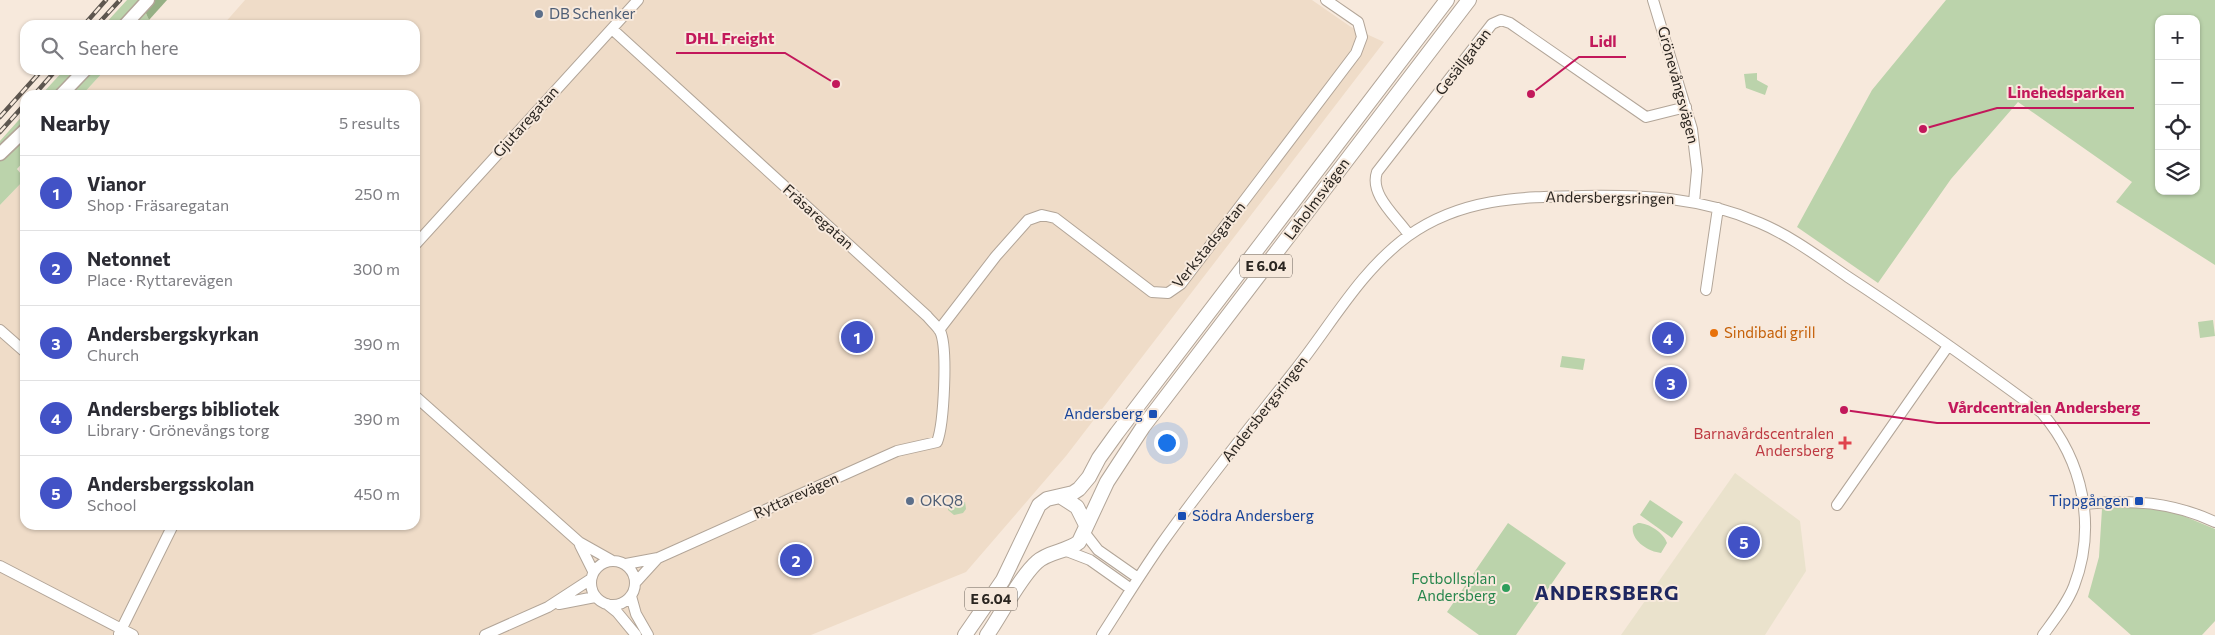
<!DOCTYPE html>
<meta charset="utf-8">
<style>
:root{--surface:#fff;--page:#f7f7f7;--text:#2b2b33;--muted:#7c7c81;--line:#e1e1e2;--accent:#4252c6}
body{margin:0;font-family:Commissioner,sans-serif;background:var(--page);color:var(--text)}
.controls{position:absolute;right:15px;top:15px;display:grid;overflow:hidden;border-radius:10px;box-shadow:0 1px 4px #0004}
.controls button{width:45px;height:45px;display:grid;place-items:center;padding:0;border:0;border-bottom:1px solid var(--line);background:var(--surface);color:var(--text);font:25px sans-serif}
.you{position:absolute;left:1166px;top:442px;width:18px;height:18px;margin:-12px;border:4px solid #fff;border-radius:50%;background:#1a73e8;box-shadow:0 0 0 8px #1a73e833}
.badge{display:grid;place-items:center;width:32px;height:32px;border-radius:50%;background:var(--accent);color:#fff;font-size:16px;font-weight:700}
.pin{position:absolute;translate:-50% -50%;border:2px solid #fff;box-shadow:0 1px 5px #0006}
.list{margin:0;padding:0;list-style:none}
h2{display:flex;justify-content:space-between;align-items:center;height:65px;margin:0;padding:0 20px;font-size:21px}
h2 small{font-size:16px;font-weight:400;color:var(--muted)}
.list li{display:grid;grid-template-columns:32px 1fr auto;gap:15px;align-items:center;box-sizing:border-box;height:75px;padding:0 20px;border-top:1px solid var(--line)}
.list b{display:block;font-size:19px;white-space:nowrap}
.list p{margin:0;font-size:16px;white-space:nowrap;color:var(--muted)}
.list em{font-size:16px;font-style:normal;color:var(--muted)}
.icon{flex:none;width:28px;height:28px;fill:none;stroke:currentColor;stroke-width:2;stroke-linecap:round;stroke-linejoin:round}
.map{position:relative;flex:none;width:2215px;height:635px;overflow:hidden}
.search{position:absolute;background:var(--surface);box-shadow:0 1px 4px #0004;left:20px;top:20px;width:400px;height:55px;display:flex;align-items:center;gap:12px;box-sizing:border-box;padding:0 18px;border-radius:15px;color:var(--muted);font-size:19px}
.panel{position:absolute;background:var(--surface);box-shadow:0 1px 4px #0004;left:20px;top:90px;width:400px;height:440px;border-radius:15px}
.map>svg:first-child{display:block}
.built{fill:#efdcc8}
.education{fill:#eae2cc}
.green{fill:#bbd3ab;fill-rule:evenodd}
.forest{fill:#96b085}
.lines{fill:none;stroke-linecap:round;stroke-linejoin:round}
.minor-casing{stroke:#b2a598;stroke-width:12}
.major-casing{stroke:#b2a598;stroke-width:15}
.highway-casing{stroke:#b2a598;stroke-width:16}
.minor{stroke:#fff;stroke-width:10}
.major{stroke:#fff;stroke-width:12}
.highway{stroke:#fff;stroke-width:14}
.rail-casing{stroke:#5d564f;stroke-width:4.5}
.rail{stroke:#f7e9dc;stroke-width:2.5;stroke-dasharray:8;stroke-linecap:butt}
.service-dot{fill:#5c6f8a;stroke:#f7e9dc;stroke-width:2}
.food-dot{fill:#e8710a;stroke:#f7e9dc;stroke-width:2}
.transit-dot{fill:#1a4fb4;stroke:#f7e9dc;stroke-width:2}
.health-dot{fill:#e0444e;stroke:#f7e9dc;stroke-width:2}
.leisure-dot{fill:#2e9e5b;stroke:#f7e9dc;stroke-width:2}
.labels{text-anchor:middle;stroke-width:4;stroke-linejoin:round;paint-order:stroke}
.shield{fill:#f7e9dc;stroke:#686058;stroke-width:1}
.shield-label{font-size:14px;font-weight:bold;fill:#2a2520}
.service-label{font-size:15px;fill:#4e5e75;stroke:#f7e9dc;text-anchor:start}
.street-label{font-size:15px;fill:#2a2520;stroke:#f7e9dc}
.food-label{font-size:15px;fill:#c56008;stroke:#f7e9dc;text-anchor:start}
.transit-label{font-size:15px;fill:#164399;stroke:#f7e9dc;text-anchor:end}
.health-label{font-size:15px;fill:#be3a42;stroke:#f7e9dc;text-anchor:end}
.leisure-label{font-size:15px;fill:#27864d;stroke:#f7e9dc;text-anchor:end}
.district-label{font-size:20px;font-weight:bold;letter-spacing:1px;fill:#1f2760;stroke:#f7e9dc}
.leader{fill:none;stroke:#c2185b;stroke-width:2}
.callout-dot{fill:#c2185b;stroke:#f7e9dc;stroke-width:2}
.callout-label{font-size:16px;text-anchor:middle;font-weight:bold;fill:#c2185b;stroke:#f7e9dc;stroke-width:4;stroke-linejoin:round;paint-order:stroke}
</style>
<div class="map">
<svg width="2215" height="635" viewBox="0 0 2215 635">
<rect width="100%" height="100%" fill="#f7e9dc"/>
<path class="built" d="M245,0h1067l39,27 33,15 -318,414 -100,116 -155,63h-811v-430l25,-26v346h390v-430h-333l23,-25h310v-45h-192z"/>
<path class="education" d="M1735,473l65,48 6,50 -41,64h-144z"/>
<path class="green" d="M127,0h13l9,20 -5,5h-40z
M1946,0h269v265l-99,-63 16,-20 -114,-80 -67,77 -73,104 -81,-56 75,-137zM2159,19h37v172h-37z
M64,70h41l-23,25h-41z
M1757,73v7l11,6 -3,9 -19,-7 -2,-14z
M25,113v47l-8,9 8,10 -25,26v-64z
M2213,320l2,16 -15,2 -2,-16z
M1562,356l23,3 -2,11 -23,-3z
M1650,500l33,22 -11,16 -32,-23z
M965,502l1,7 -3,4 -9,2 -6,-5v-5z
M2124,506l50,6 41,17v92l-13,14h-71l-43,-38 11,-40 3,-48z
M1508,523l58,40 -50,72h-37l-32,-23z
M1638,523c11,0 26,10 29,20l-6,10c-13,-1 -31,-13 -28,-27z"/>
<path class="forest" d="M140,0h27l-18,20z"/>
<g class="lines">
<g class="minor-casing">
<path id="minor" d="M1653,0l39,129 5,41 -3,32
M612,29l315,287c4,5 10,10 13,15 8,16 4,93 -3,111l-40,9 -27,12 -212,95 -32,6
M1409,235c-12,-18 -40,-40 -32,-63l115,-148 9,-4 9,3 136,94 40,-10
M415,245l223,-245
M1706,290l12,-82
M0,330l25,22
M939,330l57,-74 32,-36 14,-5 13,3 97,74 16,1 13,-9 175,-231 6,-16 -4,-15 -32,-22
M415,396l164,146 32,18
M2084,504c47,-5 88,-2 131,18
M1837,505l111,-159
M1084,532l14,18 40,28
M580,545l13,26
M1064,550l26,10 41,29
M591 583a22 22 0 1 1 44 0a22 22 0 1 1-44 0Z
M0,566l133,69
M636,582l21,-23
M631,596l5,18 12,21
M559,604l36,-7
M607,604l10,8 19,23
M119,634l54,-109
M485,635l63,-28 43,-28
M1102,635c20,-31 39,-62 60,-92 42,-59 88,-116 133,-173 36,-45 65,-99 113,-134 53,-38 111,-39 174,-40 64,-1 119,1 178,27 31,13 60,35 88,54 66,43 130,89 194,136 41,48 55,113 32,173 -7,18 -20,34 -31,49"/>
</g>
<g class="major-casing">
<path id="major" d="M125,25l23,-25
M61,95l24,-25
M0,154l25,-24"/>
</g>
<g class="highway-casing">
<path id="highway" d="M1060,496l17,11 9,18
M965,635l38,-55 36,-75 8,-6 26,-6 6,-4 10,-12 10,-19 18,-25 330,-433
M987,635c14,-20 33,-58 50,-73 12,-11 30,-10 42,-20l28,-60 36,-55 326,-427"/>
</g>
<use href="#minor" class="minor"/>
<use href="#major" class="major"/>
<use href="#highway" class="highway"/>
<g class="rail-casing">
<path id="rail" d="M84,25l22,-25
M97,25l23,-25
M34,95l22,-25
M0,117l42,-47
M0,132l25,-28"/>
</g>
<use href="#rail" class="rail"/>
</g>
<g class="service-dot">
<circle cx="539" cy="14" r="5"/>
<circle cx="910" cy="501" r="5"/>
</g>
<circle class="food-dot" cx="1714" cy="333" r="5"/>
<g class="transit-dot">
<rect x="1148" y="409" width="10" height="10" rx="2.5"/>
<rect x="2134" y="496" width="10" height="10" rx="2.5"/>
<rect x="1177" y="511" width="10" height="10" rx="2.5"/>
</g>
<path class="health-dot" d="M1842.5 435.5h5v5h5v5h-5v5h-5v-5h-5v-5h5z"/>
<circle class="leisure-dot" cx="1506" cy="588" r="5"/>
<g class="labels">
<g class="shield">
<rect x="1240" y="254.5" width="52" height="23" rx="4"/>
<rect x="965" y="587.5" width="52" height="23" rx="4"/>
</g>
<g class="shield-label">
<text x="1266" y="271">E 6.04</text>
<text x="991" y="604">E 6.04</text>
</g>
<g class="service-label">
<text x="549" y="19">DB Schenker</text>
<text x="920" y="506">OKQ8</text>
</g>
<g class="street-label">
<text transform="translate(1463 62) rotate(-52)" y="5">Gesällgatan</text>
<text transform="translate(1678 85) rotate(75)" y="5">Grönevångsvägen</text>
<text transform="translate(526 122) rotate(-48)" y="5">Gjutaregatan</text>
<text transform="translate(1610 198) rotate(1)" y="5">Andersbergsringen</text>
<text transform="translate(1317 199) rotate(-53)" y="5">Laholmsvägen</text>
<text transform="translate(818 217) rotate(42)" y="5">Fräsaregatan</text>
<text transform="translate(1209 245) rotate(-51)" y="5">Verkstadsgatan</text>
<text transform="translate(1265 409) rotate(-52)" y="5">Andersbergsringen</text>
<text transform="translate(796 496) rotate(-24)" y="5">Ryttarevägen</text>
</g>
<g class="food-label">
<text x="1724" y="338">Sindibadi grill</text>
</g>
<g class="transit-label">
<text x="1143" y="419">Andersberg</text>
<text x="2129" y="506">Tippgången</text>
<text x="1192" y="521" text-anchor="start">Södra Andersberg</text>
</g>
<g class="health-label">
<text x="1834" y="439">Barnavårdscentralen<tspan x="1834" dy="17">Andersberg</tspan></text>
</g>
<g class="leisure-label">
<text x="1496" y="584">Fotbollsplan<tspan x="1496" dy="17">Andersberg</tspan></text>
</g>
<g class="district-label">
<text x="1607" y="600">ANDERSBERG</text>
</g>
</g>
<path class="leader" d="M836 84L785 53H676M1531 94L1579 57H1626M1923 129L1997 108H2134M1844 410L1937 423H2150"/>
<g class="callout-dot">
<circle cx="836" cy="84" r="5"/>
<circle cx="1531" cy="94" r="5"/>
<circle cx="1923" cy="129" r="5"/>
<circle cx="1844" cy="410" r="5"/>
</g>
<g class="callout-label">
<text x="730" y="44">DHL Freight</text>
<text x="1603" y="47">Lidl</text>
<text x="2066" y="98">Linehedsparken</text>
<text x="2044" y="413">Vårdcentralen Andersberg</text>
</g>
</svg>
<div class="controls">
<button>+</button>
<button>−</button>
<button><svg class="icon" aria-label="locate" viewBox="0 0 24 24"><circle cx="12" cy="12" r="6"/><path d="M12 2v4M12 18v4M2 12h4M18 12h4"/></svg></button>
<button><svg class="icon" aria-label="layers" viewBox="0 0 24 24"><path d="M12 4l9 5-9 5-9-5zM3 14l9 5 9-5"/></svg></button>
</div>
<div class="you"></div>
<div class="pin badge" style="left:857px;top:337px">1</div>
<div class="pin badge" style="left:796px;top:560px">2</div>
<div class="pin badge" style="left:1671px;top:383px">3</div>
<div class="pin badge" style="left:1668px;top:338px">4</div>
<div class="pin badge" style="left:1744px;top:542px">5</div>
<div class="search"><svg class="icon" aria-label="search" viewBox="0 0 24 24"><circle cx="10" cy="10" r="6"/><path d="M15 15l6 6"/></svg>Search here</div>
<section class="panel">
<h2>Nearby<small>5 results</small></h2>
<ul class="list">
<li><span class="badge">1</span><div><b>Vianor</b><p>Shop · Fräsaregatan</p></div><em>250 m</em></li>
<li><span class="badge">2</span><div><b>Netonnet</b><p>Place · Ryttarevägen</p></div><em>300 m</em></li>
<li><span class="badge">3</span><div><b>Andersbergskyrkan</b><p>Church</p></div><em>390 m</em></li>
<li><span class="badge">4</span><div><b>Andersbergs bibliotek</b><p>Library · Grönevångs torg</p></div><em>390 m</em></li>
<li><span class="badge">5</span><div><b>Andersbergsskolan</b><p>School</p></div><em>450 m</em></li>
</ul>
</section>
</div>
